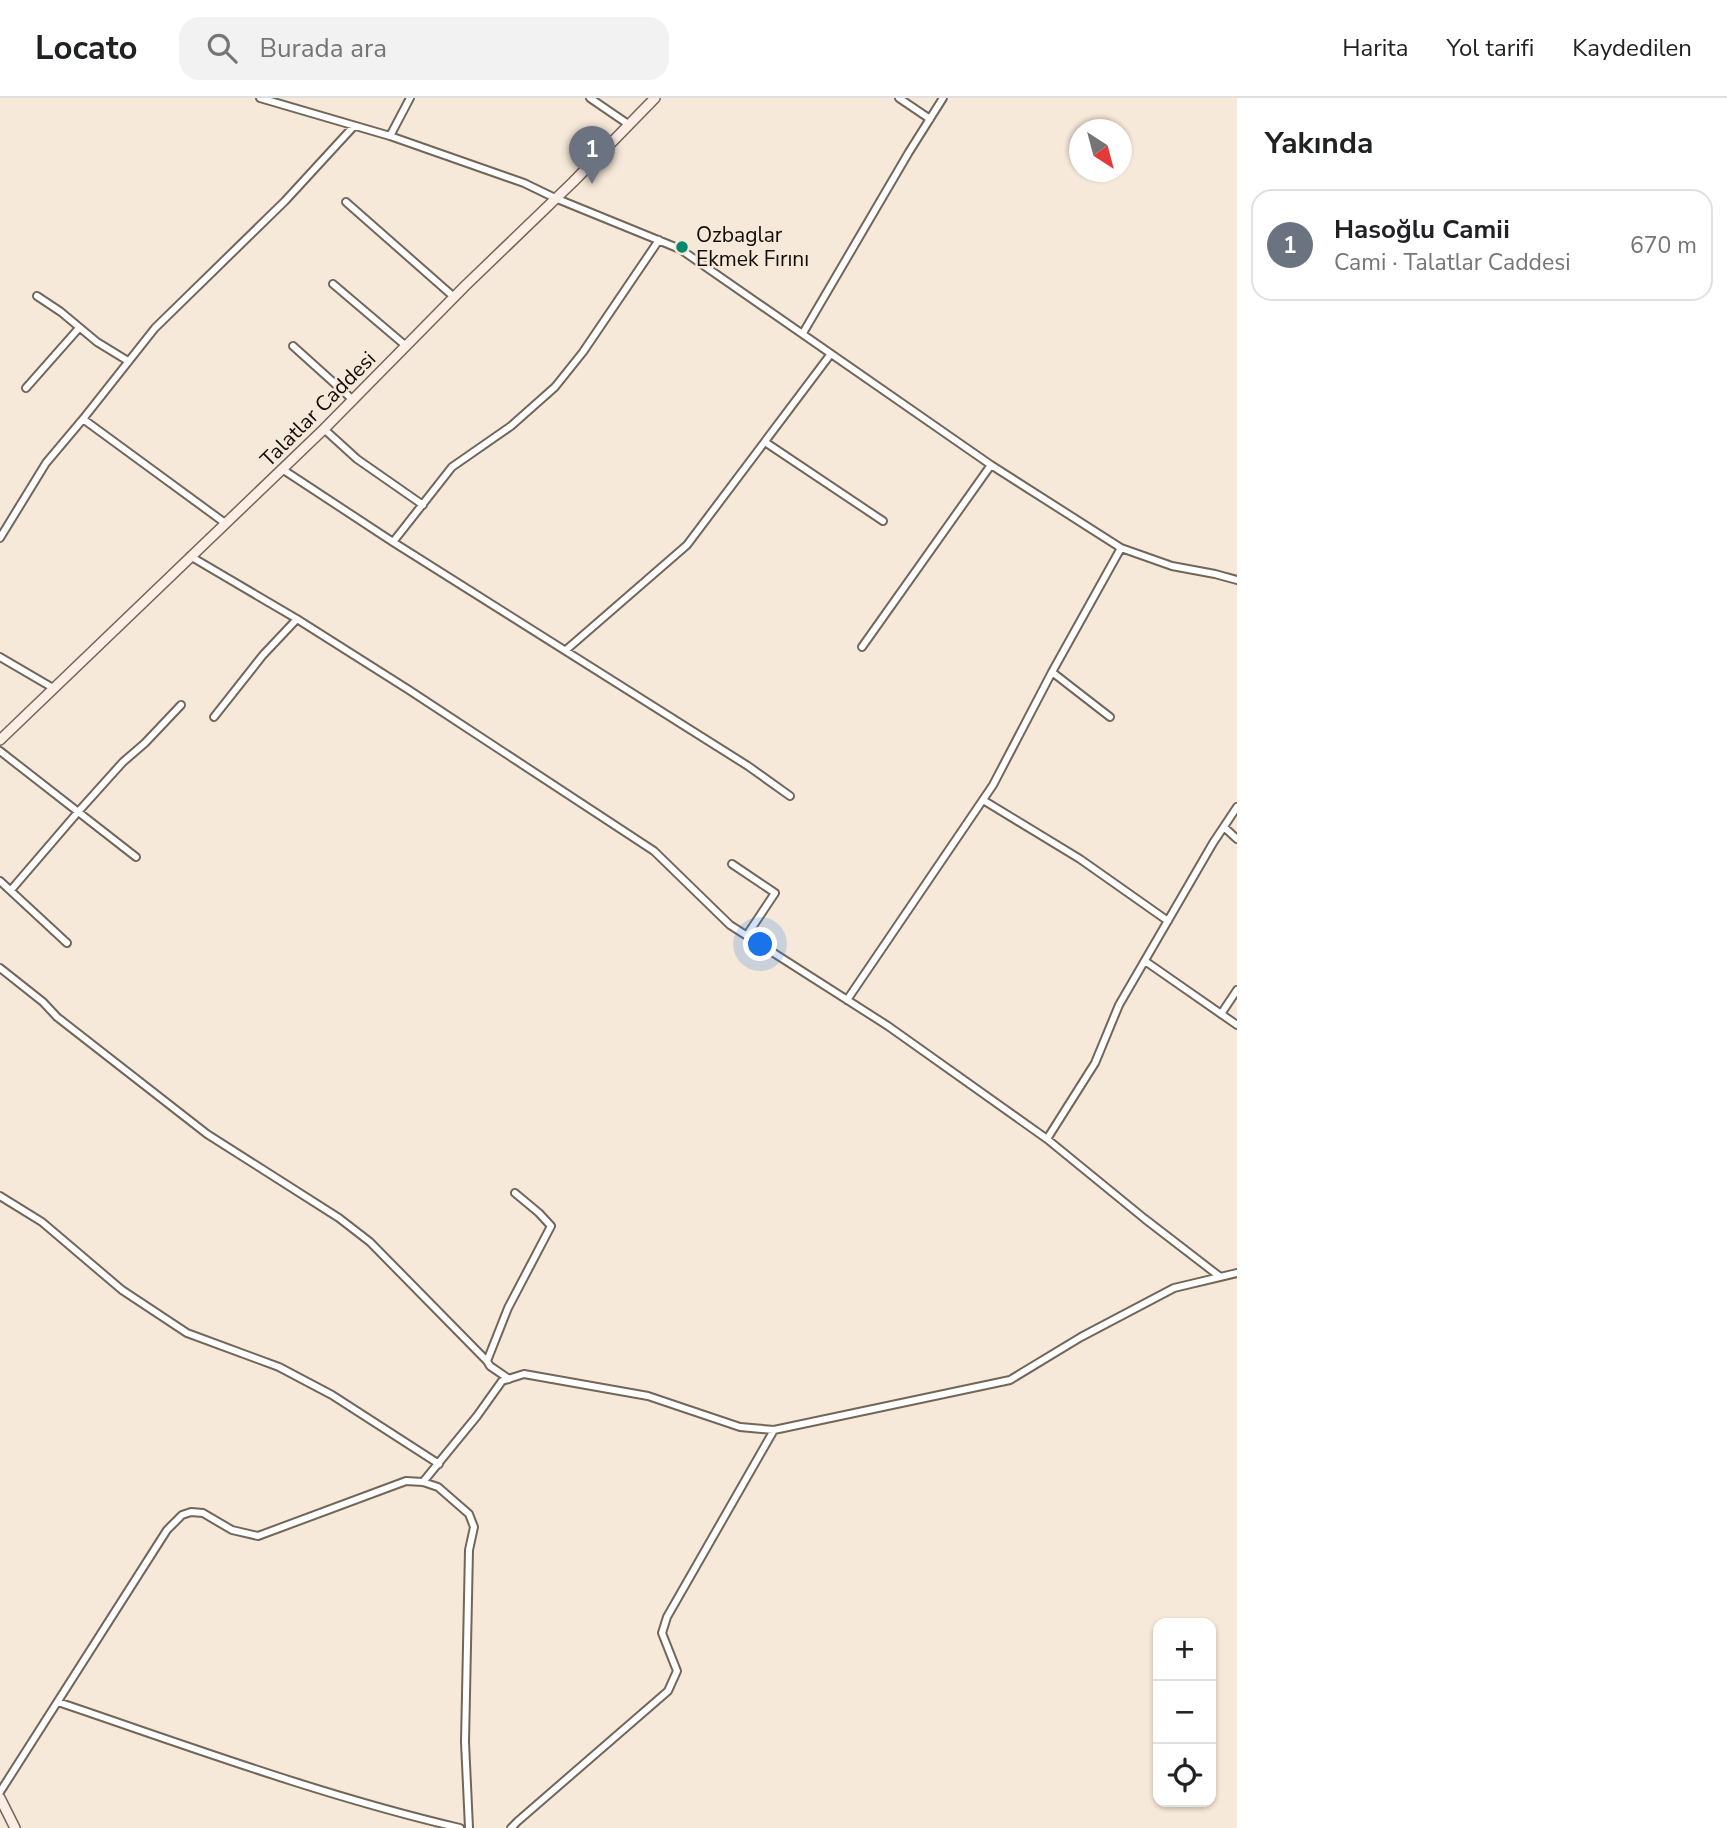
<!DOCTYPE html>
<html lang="tr">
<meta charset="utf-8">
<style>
:root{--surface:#fff;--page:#f2f2f2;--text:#202124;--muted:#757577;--line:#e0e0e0;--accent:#2563eb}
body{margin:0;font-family:"Nunito Sans",sans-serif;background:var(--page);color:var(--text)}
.controls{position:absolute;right:21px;bottom:21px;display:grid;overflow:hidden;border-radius:14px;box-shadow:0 2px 5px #0004}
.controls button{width:63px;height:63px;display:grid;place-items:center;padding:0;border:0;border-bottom:2px solid var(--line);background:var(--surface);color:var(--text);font:35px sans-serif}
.compass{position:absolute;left:1069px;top:21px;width:63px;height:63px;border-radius:50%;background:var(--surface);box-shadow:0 2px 5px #0004;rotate:144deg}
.you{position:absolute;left:761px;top:847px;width:24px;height:24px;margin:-18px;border:5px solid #fff;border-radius:50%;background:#1a73e8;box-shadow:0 0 0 10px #1a73e833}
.badge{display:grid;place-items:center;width:46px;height:46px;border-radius:50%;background:var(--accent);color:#fff;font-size:23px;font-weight:700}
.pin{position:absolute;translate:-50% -58px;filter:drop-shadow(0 2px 4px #0008)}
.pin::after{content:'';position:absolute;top:37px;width:24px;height:21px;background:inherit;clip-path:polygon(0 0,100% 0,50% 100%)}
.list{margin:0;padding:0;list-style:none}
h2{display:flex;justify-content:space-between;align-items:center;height:91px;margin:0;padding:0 28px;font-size:30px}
h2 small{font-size:23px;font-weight:400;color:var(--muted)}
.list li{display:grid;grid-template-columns:46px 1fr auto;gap:21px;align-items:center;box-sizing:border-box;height:112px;margin:0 14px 14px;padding:0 14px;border:2px solid var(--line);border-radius:21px}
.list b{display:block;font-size:26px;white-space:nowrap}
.list p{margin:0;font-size:23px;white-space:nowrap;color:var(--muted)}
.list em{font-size:23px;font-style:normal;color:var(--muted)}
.icon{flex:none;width:38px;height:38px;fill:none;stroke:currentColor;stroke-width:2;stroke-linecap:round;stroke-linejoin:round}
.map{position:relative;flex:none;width:1237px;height:1730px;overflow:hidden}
header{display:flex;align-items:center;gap:42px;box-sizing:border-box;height:98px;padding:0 35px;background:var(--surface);border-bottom:2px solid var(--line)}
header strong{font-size:33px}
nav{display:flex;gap:38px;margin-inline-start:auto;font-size:24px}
.search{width:490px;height:63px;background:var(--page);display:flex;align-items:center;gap:18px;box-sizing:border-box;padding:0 24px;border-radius:21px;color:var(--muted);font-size:26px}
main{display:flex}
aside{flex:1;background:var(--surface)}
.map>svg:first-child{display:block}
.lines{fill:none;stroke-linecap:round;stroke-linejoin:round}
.street-casing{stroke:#726658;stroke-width:10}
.secondary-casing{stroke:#726658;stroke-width:12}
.street{stroke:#fff;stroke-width:6}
.secondary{stroke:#feeee6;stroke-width:9}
.poi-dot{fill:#02886c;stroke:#f7e9d9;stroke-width:2.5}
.labels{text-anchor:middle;stroke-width:5;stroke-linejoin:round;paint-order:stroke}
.poi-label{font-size:21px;fill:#100c07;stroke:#f7e9d9;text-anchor:start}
.street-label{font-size:21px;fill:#100c07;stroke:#f7e9d9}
</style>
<header>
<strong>Locato</strong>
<div class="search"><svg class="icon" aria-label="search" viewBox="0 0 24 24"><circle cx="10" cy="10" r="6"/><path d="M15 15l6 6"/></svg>Burada ara</div>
<nav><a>Harita</a><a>Yol tarifi</a><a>Kaydedilen</a></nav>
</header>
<main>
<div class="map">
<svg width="1237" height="1730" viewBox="0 0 1237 1730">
<rect width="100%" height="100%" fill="#f7e9d9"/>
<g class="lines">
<g class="street-casing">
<path id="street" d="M260,0l130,38 134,47 31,15 125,51 311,216 130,83 51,18 43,8 22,6
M590,0l38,26
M899,0l31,21
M390,38l20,-38
M346,104l108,95
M333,186l73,62
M37,198l24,16 36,30 31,19
M803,235l106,-181 34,-54
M293,248l60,54
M26,290l53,-60
M83,321l142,104
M324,331l33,30 66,46
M765,344l118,79
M282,371l111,73 355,224 42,30
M0,440l46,-75 37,-44 72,-91 130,-127 69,-75
M393,444l59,-75 59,-41 44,-39 28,-35 76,-112
M190,458l107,63 112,71 245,161 76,74 158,101 159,113 98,80 74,57
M862,549l129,-182
M566,552l121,-105 143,-190
M0,559l53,31
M1052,574l58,45
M214,619l49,-62 34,-36
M0,653l136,106
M983,702l97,59 88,62
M1224,729l13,12
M732,766l43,29 -28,42
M0,783l67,62
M11,792l67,-78 45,-50 22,-19 36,-38
M1145,863l92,64
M0,870l43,34 14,15 150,117 132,84 31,24 117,119
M847,902l146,-215 59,-113 69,-124
M1221,916l16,-24
M1047,1041l48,-76 24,-58 94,-162 24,-36
M0,1098l42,26 80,68 65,43 92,34 53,28 107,69
M509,1281l-19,-13 -3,-5 21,-53 43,-82 -12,-13 -24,-20
M423,1384l54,-66 25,-35 22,-7 124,22 92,31 34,3 236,-50 71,-43 93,-49 63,-15
M58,1604c133,45 265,94 402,126
M0,1694l167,-262 15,-15 9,-3 12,1 29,17 26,6 148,-55 17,1 15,5 31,27 5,13 -5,23 -4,192 4,86
M511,1730l7,-7 150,-130 9,-20 -15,-38 5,-16 107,-187"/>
</g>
<g class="secondary-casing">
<path id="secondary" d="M0,642l324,-311 141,-143 108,-104 82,-84
M0,1700l15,30"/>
</g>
<use href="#street" class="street"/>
<use href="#secondary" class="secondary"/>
</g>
<circle class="poi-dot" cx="682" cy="149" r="7"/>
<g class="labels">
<g class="poi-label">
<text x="696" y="144">Ozbaglar<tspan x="696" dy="24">Ekmek Fırını</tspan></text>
</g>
<g class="street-label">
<text transform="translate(318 311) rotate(-45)" y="7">Talatlar Caddesi</text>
</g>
</g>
</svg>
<div class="controls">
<button>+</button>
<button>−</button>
<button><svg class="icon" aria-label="locate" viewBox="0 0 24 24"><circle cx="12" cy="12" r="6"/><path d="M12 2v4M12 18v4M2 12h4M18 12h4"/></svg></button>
</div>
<svg class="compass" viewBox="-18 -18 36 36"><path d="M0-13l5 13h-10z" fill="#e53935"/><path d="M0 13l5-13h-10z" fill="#757577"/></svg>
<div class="you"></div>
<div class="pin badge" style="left:592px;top:86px;background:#6b7280">1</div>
</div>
<aside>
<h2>Yakında<small></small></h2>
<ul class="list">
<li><span class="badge" style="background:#6b7280">1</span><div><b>Hasoğlu Camii</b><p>Cami · Talatlar Caddesi</p></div><em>670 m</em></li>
</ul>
</aside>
</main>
